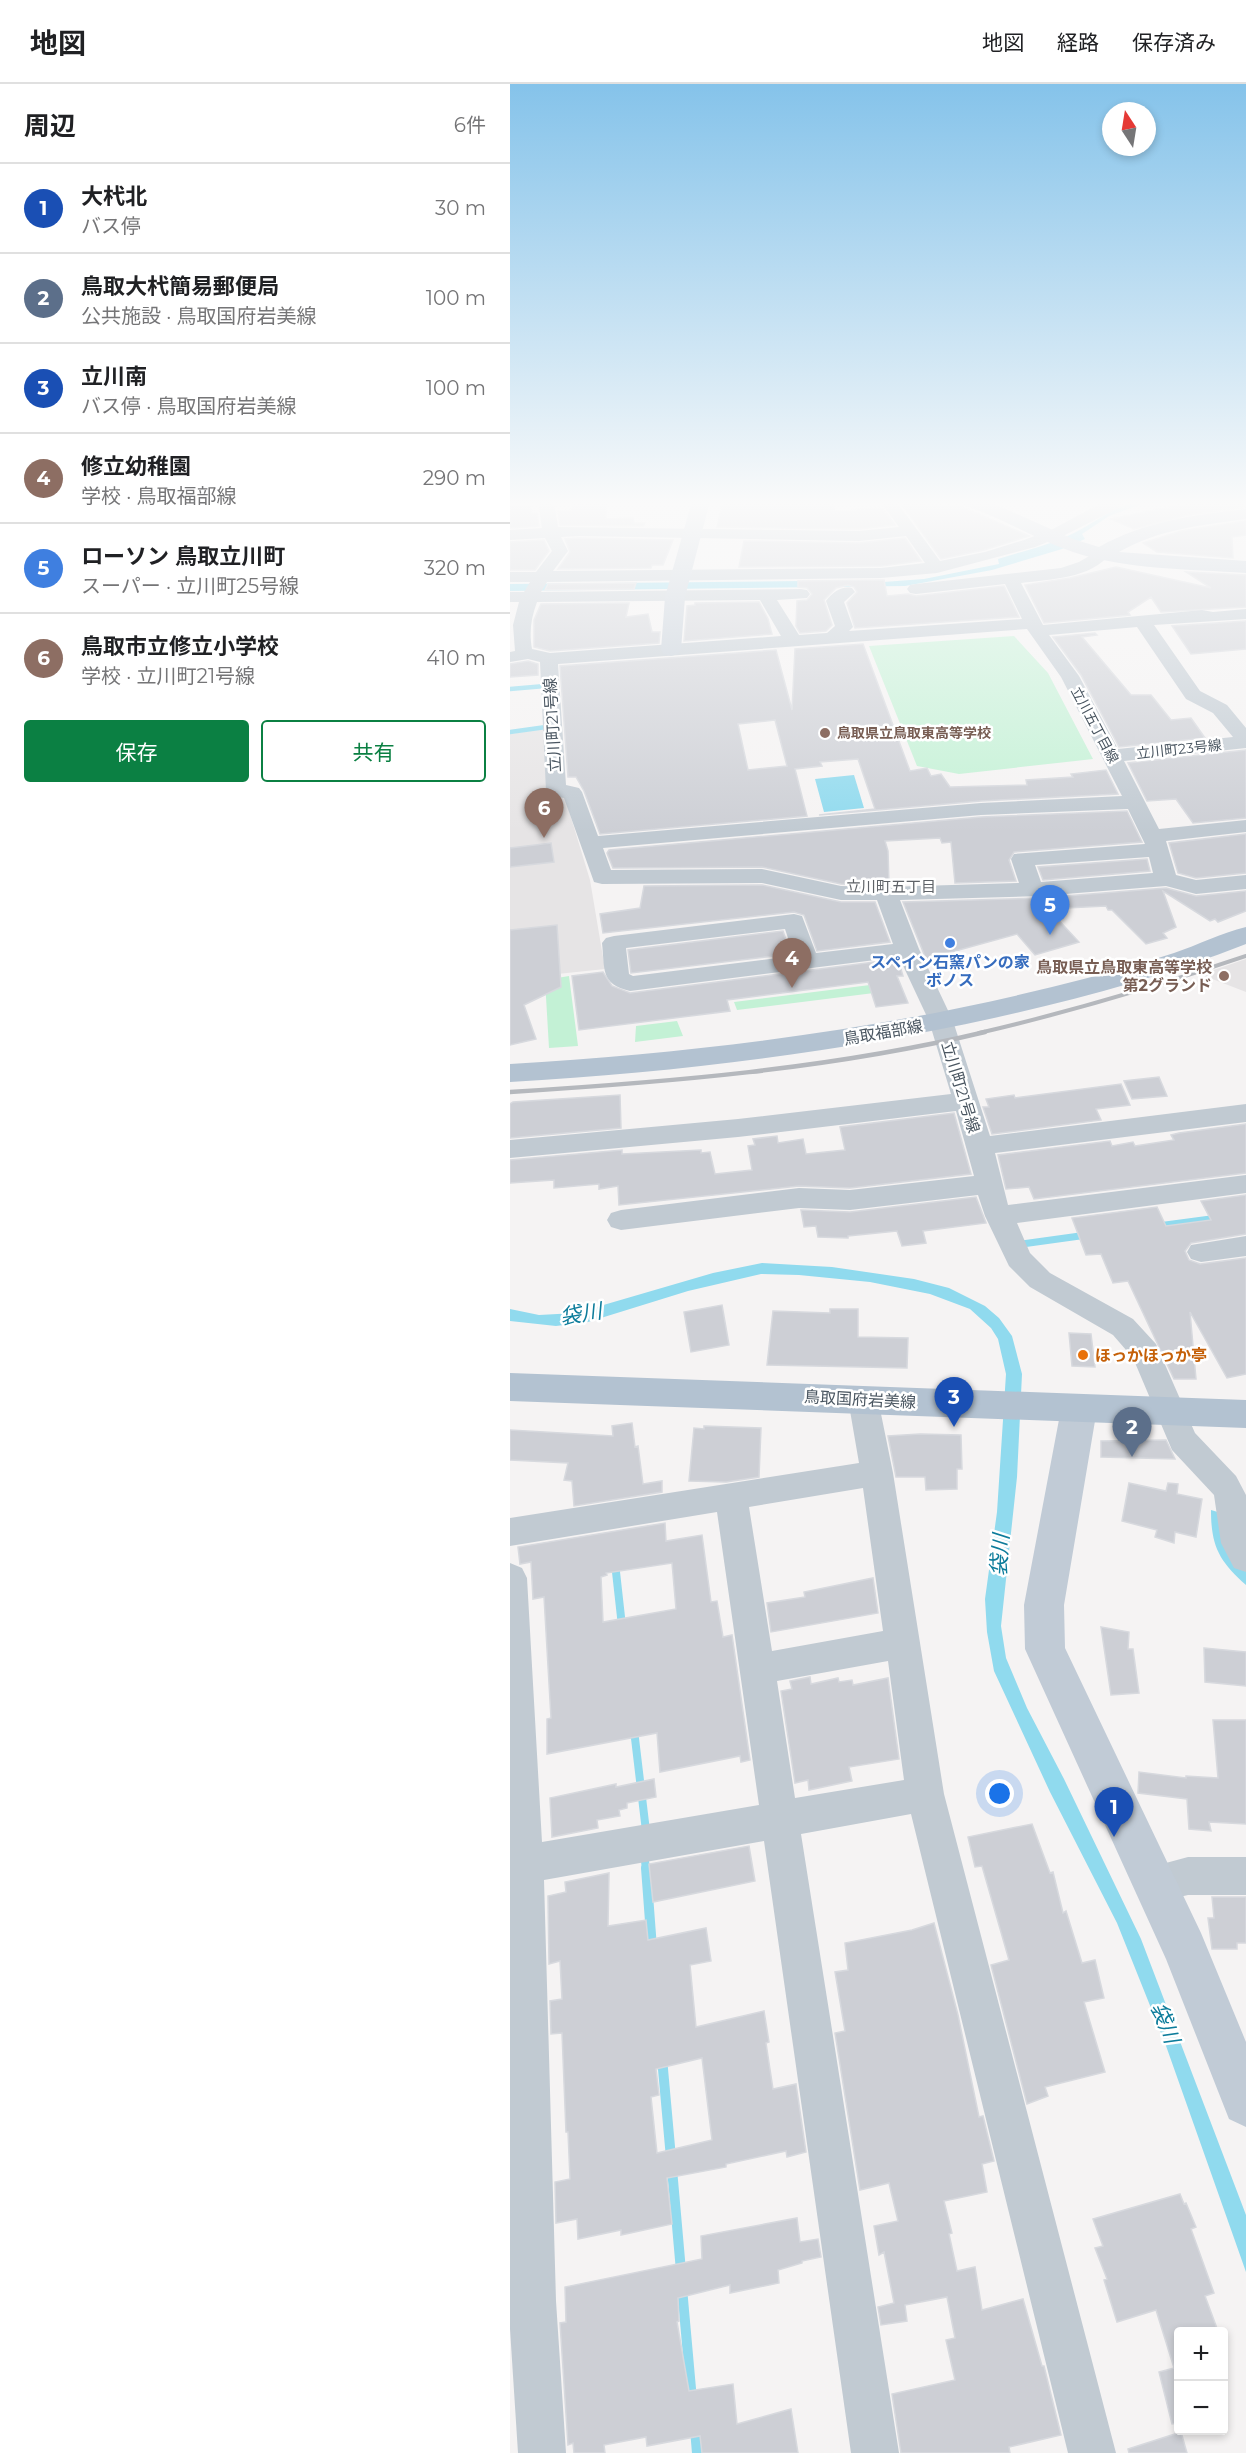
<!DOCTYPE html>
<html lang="ja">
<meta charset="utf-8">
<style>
:root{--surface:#fff;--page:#f2f2f2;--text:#202124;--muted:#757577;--line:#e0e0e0;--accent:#0b8043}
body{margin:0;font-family:Montserrat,"Noto Sans JP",sans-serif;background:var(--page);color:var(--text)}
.controls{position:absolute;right:18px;bottom:18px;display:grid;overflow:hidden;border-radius:6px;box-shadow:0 3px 9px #0003}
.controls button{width:54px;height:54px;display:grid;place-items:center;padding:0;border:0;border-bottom:2px solid var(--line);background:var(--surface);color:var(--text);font:30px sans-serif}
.compass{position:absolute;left:592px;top:18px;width:54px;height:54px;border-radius:50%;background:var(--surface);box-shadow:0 3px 9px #0003;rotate:348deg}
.you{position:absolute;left:490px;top:1710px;width:21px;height:21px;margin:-15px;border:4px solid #fff;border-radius:50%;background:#1a73e8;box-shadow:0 0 0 9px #1a73e833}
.badge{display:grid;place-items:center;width:39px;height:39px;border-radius:50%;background:var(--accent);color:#fff;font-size:20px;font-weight:700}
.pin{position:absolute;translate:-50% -50px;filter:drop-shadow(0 2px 3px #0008)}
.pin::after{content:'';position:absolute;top:32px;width:21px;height:18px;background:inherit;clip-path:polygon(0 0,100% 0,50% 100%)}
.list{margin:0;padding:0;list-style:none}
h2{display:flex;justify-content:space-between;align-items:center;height:78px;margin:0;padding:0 24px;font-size:26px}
h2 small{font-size:20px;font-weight:400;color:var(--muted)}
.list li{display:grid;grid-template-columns:39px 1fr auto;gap:18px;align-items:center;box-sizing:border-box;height:90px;padding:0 24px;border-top:2px solid var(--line)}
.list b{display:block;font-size:22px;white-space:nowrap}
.list p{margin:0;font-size:20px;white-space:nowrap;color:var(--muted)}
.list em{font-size:20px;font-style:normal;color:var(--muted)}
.actions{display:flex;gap:12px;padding:18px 24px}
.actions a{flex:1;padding:14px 0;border:2px solid var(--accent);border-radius:6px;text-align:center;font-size:21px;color:var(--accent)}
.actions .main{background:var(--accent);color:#fff}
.map{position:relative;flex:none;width:736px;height:2369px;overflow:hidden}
header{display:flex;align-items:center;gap:36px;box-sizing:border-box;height:84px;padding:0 30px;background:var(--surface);border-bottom:2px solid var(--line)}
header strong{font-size:28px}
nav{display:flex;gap:33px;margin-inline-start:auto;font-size:21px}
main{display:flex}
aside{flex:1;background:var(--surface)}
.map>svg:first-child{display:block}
.education{fill:#e6e4e5}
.green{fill:#c3f1d5}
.water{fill:#90daee}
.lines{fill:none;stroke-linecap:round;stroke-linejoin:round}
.stream-far3{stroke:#90daee;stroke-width:4.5}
.stream-far2{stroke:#90daee;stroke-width:7}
.stream-far1{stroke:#90daee;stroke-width:8}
.stream{stroke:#90daee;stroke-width:10}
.building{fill:#cdcfd5;stroke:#d7d9de;stroke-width:1.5;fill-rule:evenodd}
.street{fill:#c1cad2;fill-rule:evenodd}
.secondary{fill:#c1cbd6;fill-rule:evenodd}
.primary{fill:#b3c2d1;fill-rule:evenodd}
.rail-far1{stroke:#b5b8bd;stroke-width:4}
.rail{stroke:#b5b8bd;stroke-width:4.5}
.education-dot{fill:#8d6e63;stroke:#fff;stroke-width:2}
.shop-dot{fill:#3f7fe0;stroke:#fff;stroke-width:2}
.food-dot{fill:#e8710a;stroke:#fff;stroke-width:2}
.labels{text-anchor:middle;stroke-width:5;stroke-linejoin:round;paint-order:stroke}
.far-street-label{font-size:14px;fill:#4a5661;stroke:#fff}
.far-education-label{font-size:14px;font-weight:bold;fill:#785e54;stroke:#fff;text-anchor:start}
.far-neighbourhood-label{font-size:15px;fill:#5f6368;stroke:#fff}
.street-label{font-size:16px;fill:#4a5661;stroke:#fff}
.shop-label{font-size:16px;font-weight:bold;fill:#366cbe;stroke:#fff}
.education-label{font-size:16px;font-weight:bold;fill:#785e54;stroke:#fff;text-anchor:end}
.food-label{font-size:16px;font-weight:bold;fill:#c56008;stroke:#fff;text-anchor:start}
.near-water-label{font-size:21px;font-style:italic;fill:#0c7c9b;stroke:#fff}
</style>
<header>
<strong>地図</strong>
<nav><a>地図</a><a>経路</a><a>保存済み</a></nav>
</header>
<main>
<aside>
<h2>周辺<small>6件</small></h2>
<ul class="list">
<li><span class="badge" style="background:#1a4fb4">1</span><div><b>大杙北</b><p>バス停</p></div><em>30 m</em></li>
<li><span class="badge" style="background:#5c6f8a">2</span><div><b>鳥取大杙簡易郵便局</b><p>公共施設 · 鳥取国府岩美線</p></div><em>100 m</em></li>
<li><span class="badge" style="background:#1a4fb4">3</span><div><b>立川南</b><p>バス停 · 鳥取国府岩美線</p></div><em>100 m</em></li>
<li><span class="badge" style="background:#8d6e63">4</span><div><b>修立幼稚園</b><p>学校 · 鳥取福部線</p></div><em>290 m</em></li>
<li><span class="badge" style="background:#3f7fe0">5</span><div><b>ローソン 鳥取立川町</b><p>スーパー · 立川町25号線</p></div><em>320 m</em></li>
<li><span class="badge" style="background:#8d6e63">6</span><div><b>鳥取市立修立小学校</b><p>学校 · 立川町21号線</p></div><em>410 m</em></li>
</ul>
<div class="actions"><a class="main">保存</a><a>共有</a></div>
</aside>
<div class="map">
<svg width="736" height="2369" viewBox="0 0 736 2369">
<rect width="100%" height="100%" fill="#f5f3f3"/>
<path class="education" d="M34,645l46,151 15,89 -95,10v-245z
M736,875v33l-44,-17 3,-2z"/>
<path class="green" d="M504,552l34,37 45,86 -134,15 -42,-8 -48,-120z
M59,892l9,70 -29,2 -4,-68z
M360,901l4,8 -137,17 -3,-8z
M167,937l6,15 -48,6 1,-16z"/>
<path class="water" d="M627,417h13l-41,15 -27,18 3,5 -23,10 -70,21 -87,16 -395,5v-7l293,-3 67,2 54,-4 75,-15 -1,-5c25,-8 53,-14 76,-26 22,-11 39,-26 63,-32z
M344,691l10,33 -40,4 -9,-33z
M252,1179l70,4 82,12 35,9 36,18 14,12 13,18 10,38 -5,103 -16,149 5,32 21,50 37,71 77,160 105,276v57l-81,-229 -48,-120 -67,-131 -56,-121 -7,-39 -2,-33 12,-87 9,-138 -8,-35 -7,-11 -21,-19 -40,-15 -60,-12 -71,-7 -38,-1 -73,17 -100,31 -32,4 -46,-5v-12l29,6 37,-2 137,-40z
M701,1426l10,3 25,57v15c-27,-24 -35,-39 -35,-75z"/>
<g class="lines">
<path class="stream-far3" d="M0,605l35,-3
M0,648l36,-5"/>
<path class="stream-far2" d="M648,1142l60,-8
M512,1160l65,-9"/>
<path class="stream-far1" d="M105,1479l7,63
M124,1646l12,101
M135,1777l1,9"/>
<path class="stream" d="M136,1784l6,80
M152,1974l9,100
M162,2085l9,102
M172,2204l10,112
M185,2345l2,24"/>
</g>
<path class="building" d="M62,417h34v18l27,-1 1,5h11l-2,3 -83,-1 -2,-14 13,-1z
M213,417h112l-1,11 48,-5 13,18 -36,4 -142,-2z
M688,417l6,3 16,-3 7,3 19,-3v6l-58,8 -54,14 -23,-10z
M390,418l58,3 71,31 -45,14 -43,9z
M0,422h21l1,7h5l2,13 -29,2z
M736,437v14l-14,2 1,21 -76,-6 -14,-9 38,-12z
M69,454l94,2 -10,25h-11l-1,3 -93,1 12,-17 -5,-13z
M395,454l16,23 -40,5 -142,1 5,-26 115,2z
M34,456l5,11 -14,19h-25v-28z
M606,483l95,21 -25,-16 60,3v32l-85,5 -10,-15 -23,15 2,3 -86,8 -19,-38 45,-7z
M374,496l3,16 21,-2 8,2 88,-10 15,31 -164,11 -8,-25 10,-11 -3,-5 -6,-2 -12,3 -12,12 8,25 -6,6 -26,2 -4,-7 1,-25 10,-1 5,-6 -5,-6 -9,-1v-6z
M126,499l-2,6 -89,1 3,-6z
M249,518l9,17 4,15 -88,7 3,-35 8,-1v-2z
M119,519l-3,14 22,-3 4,18h8l-1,11 -109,8 -16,-4v-27l7,-16z
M736,537v28l-55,5 -19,-28z
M585,549l2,2 -15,2 49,58h20l20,25 20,-2 14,20 -86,9 -38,-72 -28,-38z
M353,560l47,127 17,-3 4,8 10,-2 9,13 77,-2 -1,-5 47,-3 -2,-3 35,-4 12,24 -137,7 -162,14 56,-6 -17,-50 -38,3 2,4 -27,3 12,47 -207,18 -16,-43 -8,-14h-8l-8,-111 216,-16 16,60 3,-61zM265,636l12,46 -39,4 -10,-46z
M18,577l10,3v11l-28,2v-13z
M736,666v68l-53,5 -17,-24 -29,2 -19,-38z
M617,727l15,31 -128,10 -5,8 7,21 -61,2 -4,-41 -9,1 -2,-5 -55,3 3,10 1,34 -48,-1 -79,-17 -149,1 -6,-15 2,-3 372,-33z
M736,750v39l-50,5 -18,-5 -9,-30z
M41,759l3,19 -44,5v-19z
M637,775l3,12 -107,9 -5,-13z
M252,801l79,17h34l15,40 -73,9 -13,-36 -10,-3 -191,21 -3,-19 40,-6 4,-22z
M656,804l30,8 50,-5v20l-28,11 -3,-3 -5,2 -47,-30 13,36 -13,6 4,5 -21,6 -34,-34h-4l-2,-4 -40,2 1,3 -15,2 27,29 -44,13 -18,-21 -91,25 -23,-57 137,-4z
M47,841l4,62 -37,18 12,34 -26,6v-115z
M273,847l8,23 -160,19 -3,-23z
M388,875l5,17h-6l11,27 -32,4 -8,-25 -141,18 3,11 -151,19 -7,-54 31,-4 9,14 18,7z
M649,993l8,19 -35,3 -8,-18z
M611,1000l9,21 -34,4 5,11 -109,14 -9,-27h6l-3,-8 28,-4 1,3z
M110,1011l1,33 -111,10v-34l3,-2z
M444,1029l17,61 -121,14 -51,-2 -180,19 -1,-19 -19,3v-5l-45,4v-8l-44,3v-23l112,-10v4l79,-4v3l9,-1 5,22 37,-4 -4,-24 7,-1 -2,-6 24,-3 1,7 25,-4 3,15 39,-4 -5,-23z
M736,1040v49l-212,26 -5,-12 -23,2 -8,-34 112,-14 2,5 21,-4 2,4 39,-6 -3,-5 8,-2z
M736,1111v39l-55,9 -6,8 4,9 11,4 46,-6v116l-19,4 -37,-66 6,67h-22l-46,-98 -15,2 -12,-29 -15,1 -14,-37 85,-11 9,19 45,-6 -10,-19z
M466,1113l10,26 -63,8 3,12 -24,3 -5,-15 -49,5v2l-30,-1 -2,-11 -12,1 -3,-17 49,2z
M212,1221l7,40 -38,7 -7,-40z
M320,1225h28v28l50,1 -1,30 -140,-3 6,-54 57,2z
M559,1249l22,1 4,33 -23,-1z
M122,1339l3,24 3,-1 5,38 19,-3v11l-88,14 -2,-25 -8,-1 4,-17 -58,-3v-30l103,6 -1,-10z
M194,1342l57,2 -2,49 -33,5 -37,-1 5,-53 10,1z
M410,1350l41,1 1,34h-5v20l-31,1 -1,-13h-29l-8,-41z
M656,1356l9,19 -74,-2v-16z
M619,1399l37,8 2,-8 10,1 -1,10 25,5 -6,38 -21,-5 -1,11 -19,-6 2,-7 -35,-9z
M155,1439l1,18 36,-6 9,67 6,-1 6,36 9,-2 18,125 -9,2 -1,-6 -80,16 -3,-39 -110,21v-35l4,-1 -7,-121 -11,2 -2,-37 -11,2 -2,-17zM162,1479l4,46 -73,13 -2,-45 6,-2 -1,-2z
M363,1494l5,35 -107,19 -4,-29 38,-6 -1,-5z
M591,1543l28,5 -1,17h5l6,44 -28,2z
M694,1564l42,4v34l-41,-4z
M300,1593l1,7 27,-6 1,4 13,-2 1,5 35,-7 11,81 -50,8 3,14 -43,9 -1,-10 -13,3 -14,-92 11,-2 -2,-8z
M703,1636h33v104l-37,-2 2,9 -22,-2 -2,-30 -49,-6 1,-21 47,6v-2l32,2z
M144,1695l2,18 -29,6v5l-8,2 1,6 -23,4 1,8 -46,9 -2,-39 66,-14v3z
M522,1740l18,49 3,-1 10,41 3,-2 16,52 13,-3 9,38 -20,4 21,70 -60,15 3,9 -21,8 -36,-139 18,-5 -27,-94 -7,1 -7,-30z
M239,1762l6,35 -102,21 -4,-38z
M99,1789l-1,53 38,-6 2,20 58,-12 5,33 -21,4 6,62 68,-16 5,31 -3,1 7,46 23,-5 10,68 -19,5 -1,-6 -60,13v3l-59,11 5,46 -51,11v-5l-43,9 -1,-20 -21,4 -1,-41 15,-3 -2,-47h-2l-4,-99 -11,1 -1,-33 12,-2 -2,-38 -11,3 -1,-68 18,-4 -1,-10zM192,1974l10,82 -55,13 -6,-56 8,-2 -3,-26z
M702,1813h34v46h-9v6h-25l-4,-31h6z
M424,1839l24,92 21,102 4,-1 11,45 -12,3 5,28 -43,9 8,32 -3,1 8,37 18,-4 7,43 41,-11 19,67h2l17,69 -52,12 1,6h-109l-9,-59 63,-14 -9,-40 9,-2 -8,-41 -42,8 2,16 -26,4 -3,-18 16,-4 -10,-51 -5,3 -5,-29 24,-5 -9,-38 -29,7 -25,-157 10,-2 -10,-59 13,-2 -3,-27 67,-13z
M670,2110l4,10 2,-1 10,24 -5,2 23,64 -9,3 13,35h-39v92l-7,1 -13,-52 15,-4 -18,-58 -39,12 -13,-42 3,-1 -12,-31 8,-2 -10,-27z
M287,2134l3,24 18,-3 3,18 -19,4v2l-24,7 1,13 -49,10v-8l-52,13 1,23 -2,1 12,69 44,-7 4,40 54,-15 7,44h-96l-2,-17 -53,10 -1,-9 -42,8 1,8h-31l-1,-10 -5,2 -8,-122 6,-1 -1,-35 137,-28 -1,-23z
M671,2348l6,21h-58l-1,-4z"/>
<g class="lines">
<path class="street" d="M28,417h16l4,26 301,4 40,-4 -19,-26h16l44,60 45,-9 39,-12 29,-11 52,-28h23l-2,3 -61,31 -30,12 -98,26 -56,5 -334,4 -6,10 260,-3 6,1 3,4 -3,4 -30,2 22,35 28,-2 8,-7 -9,-25c7,-9 15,-15 26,-13l3,4 -11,10 9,25 -4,4 173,-12 -17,-35 -89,10 -6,-1 -3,-4 3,-4 6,-1 145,-16 18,-6 24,-14 8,5c-20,26 -60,26 -90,30l22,42 159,-15 11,2 33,-3v10l-92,6 46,66 27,14 19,23v20l-122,13 35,68 87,-9v12l-80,9 10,34 20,5 50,-5v14l-50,5 -30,-8 -126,10 -140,4 19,49 34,72 37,115 256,-32v18l-251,31 13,52 238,-30v18l-229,30 13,30 20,20 83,46 23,25 39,89 41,43 10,19v77l-12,-4 -13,-25 -7,-48 -42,-45 -39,-92 -20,-23 -83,-48 -21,-21 -24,-50 -7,-21 -128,15 -51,-2 -178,22 -10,-3 -4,-7 4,-7 10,-3 178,-22 51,2 124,-14 -18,-65 -218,26 -228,21v-18l228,-21 213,-25 -22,-73 -30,-64 -269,34c-30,-7 -25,-22 -28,-48l4,-5 8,-2 180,-22 8,2 14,37 77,-9 -16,-44h-36l-79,-17 -160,1 -8,-2 -30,-84 -15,-3 -3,-4 -6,-129 -12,-3 -18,3v-10l5,-1 -2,-26 6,-23h-9v-10h14l6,-10h-20v-10h26l16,-21 -7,-13 -35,2v-10l32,-2zM69,452l280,5 47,-5 19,27 -44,5 -328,3 15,-20 -7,-14zM250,516l21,36 -231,17 -18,-4c-3,-17 -1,-31 5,-47zM627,543l49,72 27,14 20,24 -115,12 -39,-73 -30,-41zM517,545l34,48 61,119 -141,7 -383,33 -16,-44 -3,-4 -13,-3 -8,-121zM618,725l17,35 -131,10 -3,5 8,24 -133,4 -45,-1 -79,-17 -151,1 -8,-22 378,-33zM639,773l4,16 -112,9 -6,-17zM275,845l9,27 -161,20 -4,-2 -3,-26z
M736,1152v20l-45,6 -10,-3 -4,-7 4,-7z
M353,1303l11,3 4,9 15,74 51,321 172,659h-48l-157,-639 -110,20 98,619h-48l-87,-612 -220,39 12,421 10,152h-48l-8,-124v-766l12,5 5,10 15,264 217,-37 -42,-293 -207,34v-28l349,-55 -11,-64 4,-9zM353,1404l20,143 -111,20 -23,-144zM378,1577l16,119 -109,18 -18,-117z
M678,1773h58v38h-58l-34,8 -14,-5 -5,-14 5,-14z"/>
<path class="secondary" d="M182,417h18l-25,96 -4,53 -3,4 -7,2 -7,-2 -3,-4 4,-53z
M450,417l30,1 83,37 26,8c46,-26 95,-32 147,-38v10c-44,6 -87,10 -127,33l127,9v12c-58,-4 -118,-3 -173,-21 -38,-13 -72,-35 -110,-47z
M569,1311l13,4 5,10 -33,196 1,43 136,285 45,109v85l-17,-8 -63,-160 -141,-310 -1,-44 37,-196 5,-10z"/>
<path class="primary" d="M736,843v17c-82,32 -166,55 -252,74 -160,35 -321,55 -484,64v-18c183,-11 364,-33 542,-77 41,-10 82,-21 122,-34 24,-8 47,-20 72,-26z
M0,1289l736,27v28l-736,-27z"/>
<path class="rail-far1" d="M469,949c90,-21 179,-47 267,-77"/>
<path class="rail" d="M0,1008c159,-10 320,-23 475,-60"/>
</g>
<linearGradient id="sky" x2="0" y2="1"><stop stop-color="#85c3ea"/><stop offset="0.56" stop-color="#fafafa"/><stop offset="1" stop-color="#fafafa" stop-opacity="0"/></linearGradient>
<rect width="736" height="749" fill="url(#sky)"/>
<g class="education-dot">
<circle cx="315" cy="649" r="6"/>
<circle cx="714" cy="892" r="6"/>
</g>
<circle class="shop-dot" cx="440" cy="859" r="6"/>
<circle class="food-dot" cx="573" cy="1271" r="6"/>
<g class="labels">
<g class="far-street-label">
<text transform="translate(585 641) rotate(62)" y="5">立川五丁目線</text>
<text transform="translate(669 665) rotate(-6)" y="5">立川町23号線</text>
</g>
<g class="far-education-label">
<text x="327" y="654">鳥取県立鳥取東高等学校</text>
</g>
<g class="far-neighbourhood-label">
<text x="381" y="808">立川町五丁目</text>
</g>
<g class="street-label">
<text transform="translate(42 641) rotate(-93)" y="6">立川町21号線</text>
<text transform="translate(373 948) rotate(-10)" y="6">鳥取福部線</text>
<text transform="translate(451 1003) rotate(73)" y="6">立川町21号線</text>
<text transform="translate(350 1315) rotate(3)" y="6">鳥取国府岩美線</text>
</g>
<g class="shop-label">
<text x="440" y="884">スペイン石窯パンの家<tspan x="440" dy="18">ボノス</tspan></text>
</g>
<g class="education-label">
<text x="702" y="889">鳥取県立鳥取東高等学校<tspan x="702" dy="18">第2グランド</tspan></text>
</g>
<g class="food-label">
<text x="585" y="1277">ほっかほっか亭</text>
</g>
<g class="near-water-label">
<text transform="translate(71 1230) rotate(-9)" y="7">袋川</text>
<text transform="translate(490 1471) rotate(-86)" y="7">袋川</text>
<text transform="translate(655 1939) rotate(68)" y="7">袋川</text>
</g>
</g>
</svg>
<div class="controls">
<button>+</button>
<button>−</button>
</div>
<svg class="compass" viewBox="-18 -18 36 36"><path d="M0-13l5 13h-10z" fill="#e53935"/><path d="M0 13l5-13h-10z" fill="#757577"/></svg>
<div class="you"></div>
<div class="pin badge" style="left:604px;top:1753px;background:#1a4fb4">1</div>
<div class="pin badge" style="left:622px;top:1373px;background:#5c6f8a">2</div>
<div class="pin badge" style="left:444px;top:1343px;background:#1a4fb4">3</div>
<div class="pin badge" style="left:282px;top:904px;background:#8d6e63">4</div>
<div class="pin badge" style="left:540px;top:851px;background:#3f7fe0">5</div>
<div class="pin badge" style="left:34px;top:754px;background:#8d6e63">6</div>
</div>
</main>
